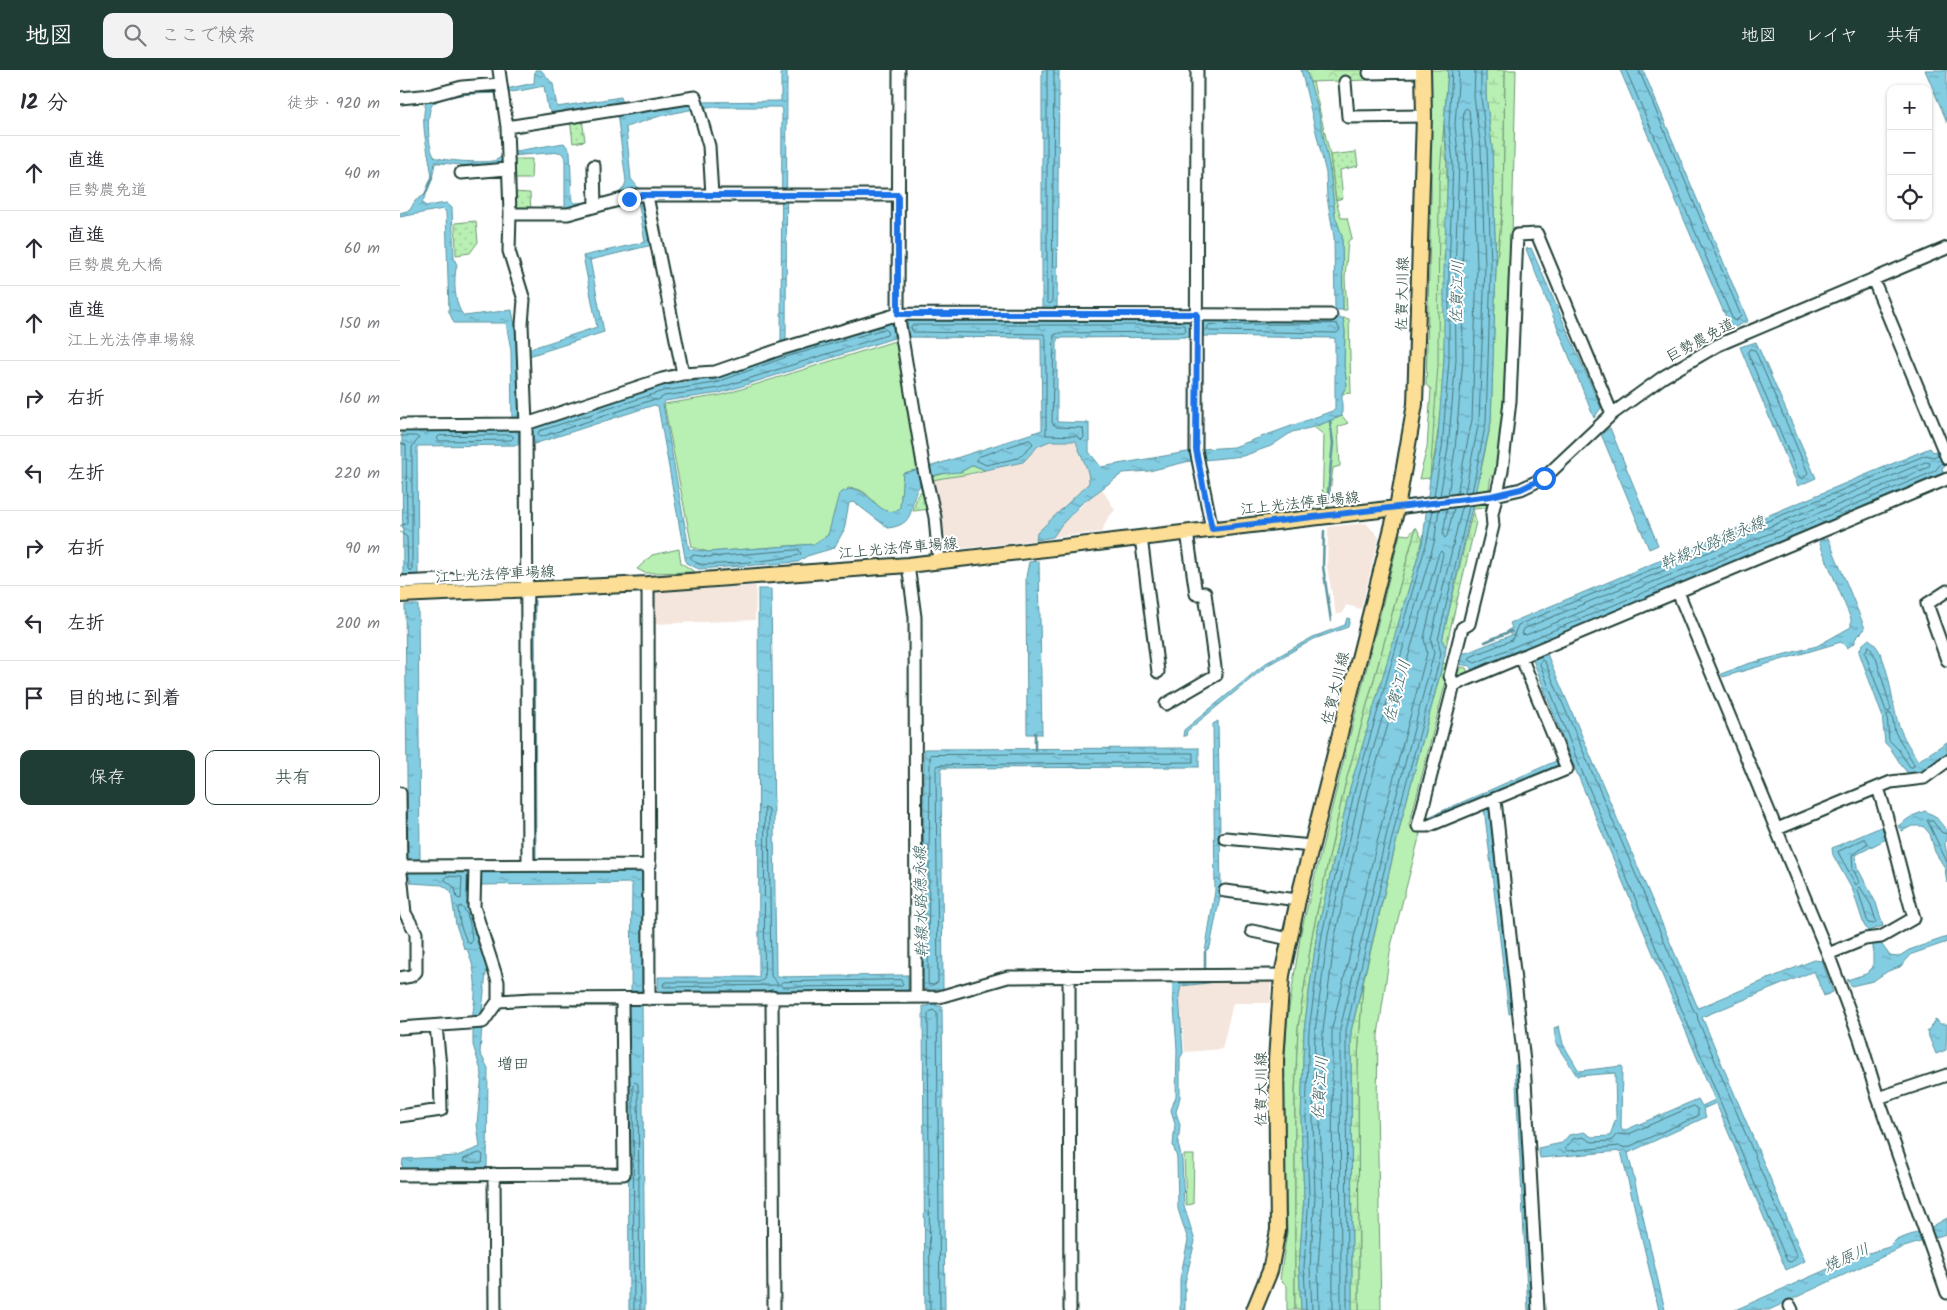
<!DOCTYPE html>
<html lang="ja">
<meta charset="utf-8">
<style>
:root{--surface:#fff;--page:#f2f2f3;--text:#2b2b33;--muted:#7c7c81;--line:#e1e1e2;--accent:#1f3d34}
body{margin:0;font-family:Kalam,"Klee One",sans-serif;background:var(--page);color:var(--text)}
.controls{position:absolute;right:15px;top:15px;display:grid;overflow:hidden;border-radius:10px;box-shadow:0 1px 4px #0004}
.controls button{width:45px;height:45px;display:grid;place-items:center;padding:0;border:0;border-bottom:1px solid var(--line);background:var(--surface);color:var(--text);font:25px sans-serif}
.stop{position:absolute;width:15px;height:15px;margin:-11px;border:4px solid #1a73e8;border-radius:50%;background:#fff}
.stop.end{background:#1a73e8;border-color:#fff;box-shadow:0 1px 5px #0008}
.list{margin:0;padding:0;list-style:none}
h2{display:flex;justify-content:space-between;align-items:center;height:65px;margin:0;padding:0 20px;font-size:21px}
h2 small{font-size:16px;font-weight:400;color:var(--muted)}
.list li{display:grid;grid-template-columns:32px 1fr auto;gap:15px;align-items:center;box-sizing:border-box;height:75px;padding:0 20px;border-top:1px solid var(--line)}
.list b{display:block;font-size:19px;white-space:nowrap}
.list p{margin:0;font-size:16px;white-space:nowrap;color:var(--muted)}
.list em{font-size:16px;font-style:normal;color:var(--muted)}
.actions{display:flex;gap:10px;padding:15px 20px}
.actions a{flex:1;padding:11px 0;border:1px solid var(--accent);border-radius:10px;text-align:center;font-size:18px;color:var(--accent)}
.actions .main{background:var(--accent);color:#fff}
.icon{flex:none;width:28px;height:28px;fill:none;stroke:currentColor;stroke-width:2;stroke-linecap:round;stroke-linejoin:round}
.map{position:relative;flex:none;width:1547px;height:1240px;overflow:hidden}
header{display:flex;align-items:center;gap:30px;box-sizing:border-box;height:70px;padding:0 25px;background:var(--accent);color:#fff}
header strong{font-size:24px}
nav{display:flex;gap:28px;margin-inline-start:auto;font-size:18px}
.search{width:350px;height:45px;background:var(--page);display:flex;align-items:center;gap:12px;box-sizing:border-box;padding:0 18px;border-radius:10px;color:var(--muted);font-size:19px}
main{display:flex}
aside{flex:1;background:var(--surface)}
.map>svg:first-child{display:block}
.built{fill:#f4e6dd}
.grass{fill:#b8efb2;stroke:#6c9673}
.wetland{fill:url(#wetland-marsh);stroke:#6c9673}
.park{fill:url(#park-crowns);stroke:#6c9673}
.garden{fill:url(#garden-dots);stroke:#6c9673}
.water{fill:url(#water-ripples);stroke:#5b939d}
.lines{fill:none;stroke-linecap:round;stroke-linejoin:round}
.shore{stroke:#47777a;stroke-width:1}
.stream{stroke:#5b939d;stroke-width:2.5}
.minor-casing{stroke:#1f3d34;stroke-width:15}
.major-casing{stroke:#1f3d34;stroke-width:18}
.minor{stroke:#fff;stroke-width:11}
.major{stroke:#fcde96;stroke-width:14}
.route{stroke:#1a73e8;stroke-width:6}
.labels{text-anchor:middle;stroke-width:4;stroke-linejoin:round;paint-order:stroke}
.street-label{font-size:15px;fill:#1f3d34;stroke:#fff}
.water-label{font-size:16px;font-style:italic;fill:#386160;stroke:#fff}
.neighbourhood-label{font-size:16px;fill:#1f3d34;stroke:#fff}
</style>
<header>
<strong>地図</strong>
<div class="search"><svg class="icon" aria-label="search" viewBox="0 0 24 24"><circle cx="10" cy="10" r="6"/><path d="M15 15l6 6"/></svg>ここで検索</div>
<nav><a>地図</a><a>レイヤ</a><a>共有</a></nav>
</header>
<main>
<aside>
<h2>12 分<small>徒歩 · 920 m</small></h2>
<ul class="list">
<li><svg class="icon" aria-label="ahead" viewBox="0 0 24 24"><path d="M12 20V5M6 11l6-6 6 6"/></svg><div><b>直進</b><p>巨勢農免道</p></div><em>40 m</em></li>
<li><svg class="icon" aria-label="ahead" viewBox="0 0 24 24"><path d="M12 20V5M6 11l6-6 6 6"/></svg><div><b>直進</b><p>巨勢農免大橋</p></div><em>60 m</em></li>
<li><svg class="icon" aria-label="ahead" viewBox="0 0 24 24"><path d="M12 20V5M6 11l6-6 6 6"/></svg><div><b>直進</b><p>江上光法停車場線</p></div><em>150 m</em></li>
<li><svg class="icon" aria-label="right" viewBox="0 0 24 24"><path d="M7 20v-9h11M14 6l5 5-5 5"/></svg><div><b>右折</b></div><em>160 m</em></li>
<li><svg class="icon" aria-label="left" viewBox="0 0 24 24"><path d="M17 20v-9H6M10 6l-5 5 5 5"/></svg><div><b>左折</b></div><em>220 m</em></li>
<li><svg class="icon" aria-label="right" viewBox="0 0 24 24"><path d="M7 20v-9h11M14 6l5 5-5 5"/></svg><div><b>右折</b></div><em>90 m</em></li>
<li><svg class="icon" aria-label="left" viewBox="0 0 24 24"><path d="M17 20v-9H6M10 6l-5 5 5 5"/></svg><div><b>左折</b></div><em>200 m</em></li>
<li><svg class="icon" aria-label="arrive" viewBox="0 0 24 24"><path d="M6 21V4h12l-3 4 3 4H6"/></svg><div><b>目的地に到着</b></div></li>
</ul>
<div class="actions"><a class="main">保存</a><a>共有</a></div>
</aside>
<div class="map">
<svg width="1547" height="1240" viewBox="0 0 1547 1240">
<defs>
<pattern id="wetland-marsh" width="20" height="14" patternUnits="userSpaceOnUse" patternTransform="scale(1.25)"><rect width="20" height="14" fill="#b8efb2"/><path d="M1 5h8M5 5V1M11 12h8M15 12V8" fill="none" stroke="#9ece9a"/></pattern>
<pattern id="park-crowns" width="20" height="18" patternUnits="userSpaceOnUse" patternTransform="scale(1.25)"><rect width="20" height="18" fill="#b8efb2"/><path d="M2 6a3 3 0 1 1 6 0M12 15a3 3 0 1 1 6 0" fill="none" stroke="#9ece9a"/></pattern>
<pattern id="garden-dots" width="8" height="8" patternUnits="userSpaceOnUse" patternTransform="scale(1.25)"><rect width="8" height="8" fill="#b8efb2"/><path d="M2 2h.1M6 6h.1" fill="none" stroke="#9ece9a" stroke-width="1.8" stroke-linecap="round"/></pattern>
<pattern id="water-ripples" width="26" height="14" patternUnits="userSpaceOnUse" patternTransform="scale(1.25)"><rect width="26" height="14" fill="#83cde3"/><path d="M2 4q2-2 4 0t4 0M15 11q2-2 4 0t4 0" fill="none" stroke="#6ba8b9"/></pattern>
</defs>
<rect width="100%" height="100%" fill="#fff"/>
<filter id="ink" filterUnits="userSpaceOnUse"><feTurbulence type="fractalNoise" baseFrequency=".02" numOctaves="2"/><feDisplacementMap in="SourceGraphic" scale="10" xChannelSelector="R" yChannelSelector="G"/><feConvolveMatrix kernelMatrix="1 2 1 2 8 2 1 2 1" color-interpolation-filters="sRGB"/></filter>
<g filter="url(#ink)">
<path class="built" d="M650,371h26l4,15 10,17 -1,10 -52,50 -1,7 -96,11 -11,-70 23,-6h19l53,-16 14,-13z
M700,418l2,1 13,21 -8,9 -5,13 -49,5 8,-12z
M966,453l13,14 -18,72 -15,-4 -3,8 -7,2 -9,-48 1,-40z
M356,516l-1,34 -104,4 1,-32z
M810,909h61l-1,24h-37l-11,46 -37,3 -7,-68z"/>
<path class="grass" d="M1030,0h18l-4,55 -7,322 -7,31 -11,1 8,-31 4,-59 -5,-4 5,-190z
M1105,0h11l-8,330 -10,74 -7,2 -5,32 -13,1 18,-87 5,-155 7,-63z
M909,12h4l17,73 6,45 5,18h6l5,20 -4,3 -3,37 2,32h-4l-1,-74 -7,-20 -5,-46z
M111,89h21l-1,20h-20z
M943,248l6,1 2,74 -9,1 5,-9 -3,-20 1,-34z
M498,270l22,129 -17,4 -3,36c-18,12 -26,-13 -40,-19 -3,-2 -9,-1 -12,-2l-20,47 -13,9 -107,8 -16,-5 -28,-143 58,-9z
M942,346l6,7 -10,4 2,39 -7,2 -5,40h-6l2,-73 -10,-8z
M573,395l12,5c-18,6 -37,6 -56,11l-1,-3 25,-7 8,1z
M1016,457l-71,258 -32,146 -15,97 -3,65v217h-8v-24l-7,-7 7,-47 -4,-142 4,-69 14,-89 99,-398 9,1z
M279,479l2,14 14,9 -50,1 -8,-4 15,-14z
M1043,593l23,5 3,7 -24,10 -36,141 11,8 -29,112 -13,89 -1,69 4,206h-22l-1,-253 5,-74 38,-161z
M784,1085h10l-1,49 -7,1z"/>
<path class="wetland" d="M1086,0h19l-2,134 -7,63 -4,-120 -6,-52z
M1044,55c5,51 3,102 2,153 -1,67 -2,135 -16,200l8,-113 1,-182z
M1073,439l3,13 -30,125 -4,-6z
M1016,457l7,13 -73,248 -33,145 -13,97 -3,89 3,77 -5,71 2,43h-6v-217l3,-65 15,-97 32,-146z
M963,913l-5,74 1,253h-7l-1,-279z"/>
<path class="park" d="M906,0h64v10l-61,2z"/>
<path class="garden" d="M182,48l3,23 -12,2 -3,-24z
M956,82l2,14 -18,4 3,28 -7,2 -6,-45z
M111,122l19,1 1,19h-18z
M76,151l2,21 -8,11 -14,2 -1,-32z
M525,416l5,23 -17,2 4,-15z"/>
<path class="water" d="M135,0h6l12,14 4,23 64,-10 2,8 -70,8 -5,-4 -4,-23c-11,2 -23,5 -34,6 -20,3 -58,-1 -76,11 -9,5 -6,49 1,54 7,4 48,6 57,4 4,0 7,-3 10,-5l1,5c-21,12 -47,1 -68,2l-3,16c-2,-26 -14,-54 -5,-80l33,-8 46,-2 28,-6z
M381,0h6l-1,272 -5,2 1,-237h-81l-1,-5 81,-1z
M642,0h17l-2,239h-15z
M901,0h5l12,39 12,61 5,46 7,20 1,74h-8l-1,-73 -7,-40 -1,-24z
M1048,0h38v25l6,52 4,120 -5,155 -49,219 4,6 -1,8 -44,167 -50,209 1,279h-51l-2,-43 5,-71 -3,-77 3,-89 13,-97 33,-145 73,-248 7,-62 7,-31 7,-87v-90l4,-106 -4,-39z
M1220,0h23l105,251 -17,8z
M1525,0h22v52z
M290,33l4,6 -34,7 -34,11 5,52 11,13 -12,-2 -7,5 -26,5c13,-4 26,-4 29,-19l-9,-68z
M164,73l6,8 2,49 3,3 13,-1 1,3 -24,4v-53l-5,-4 -49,4 -1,-4z
M26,124l-4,9 4,3 21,-3 5,5 2,50 3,7c-4,13 -3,41 7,51l48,-6 8,43 1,65h-9l-1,-68 -5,-27h-52l-5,-11 -3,-100 -3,-3 -43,8v-4l10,-3 5,-9z
M243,129l9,46 -62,15 14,72 -75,24v-7l68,-22 -14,-71 62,-14 -7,-42z
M1131,178l70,160 -7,10 -68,-169z
M934,248h9l2,13 -1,34 3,20 -5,9v22l-28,11 -22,5 -21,14 -28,10 -39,4 -2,-11 32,-2 101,-37v-72l-134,-2 1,-16h131z
M507,250h284v17l-134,1v84l32,1v29l12,15 92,-16 1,9 -45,11 -26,2 -42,31 -20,21 -8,12 -17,3 1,-7 52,-50c1,-14 -9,-27 -13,-42h-26l-12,5 -15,16 -38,8 -12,-5c-4,2 -10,6 -14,7 -10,1 -25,1 -34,8 -21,17 -2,44 -37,48l-34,-26 -5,1 -5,27 -10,18 -27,8 -9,6 -99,7 -13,-6 -28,-157 -4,-1 -120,39 -2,-16 130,-42 52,-8 71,-26 107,-30 2,16 -174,55 -55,8 -2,3 26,145 19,3 107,-8 13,-9 11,-41c30,-20 37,31 61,14l3,-35 23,-5 116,-38 -1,-92 -134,-1z
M1356,272l60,136 -18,8 -58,-139z
M1210,358l48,117 -9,4 -48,-115z
M119,360l-1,15 -101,1 1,130h-15l-1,-145z
M1547,377v18l-5,2 1,6 -125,52 6,15 4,-2 36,88 1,3 -10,10v4l-8,5 -6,-6 -118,35 -2,-3 26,-10 70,-18 34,-19v-8l-32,-77 3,-2 -6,-14 -344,144 -2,-4 -13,-2 4,-12 5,1 48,-19 -1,-2 -3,2 -2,-4 4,-2 -2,-5 420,-175 3,4z
M639,491l3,173h-15l-1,-157 3,-15z
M358,519h13l5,388 132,-2v16l-250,2v-16h101z
M131,530h4l1,259h-3z
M5,535h13l2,255h-12z
M947,548l3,1 -2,8 -34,12 -46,26 -81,66 -1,5h-3l1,-6 82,-67 47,-26 32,-12z
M1469,569c22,15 21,68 32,92 4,10 11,20 17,30l29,-19v12c-9,7 -29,27 -41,17 -7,-7 -11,-19 -21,-28l-3,-28 -23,-63 3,-7z
M1147,584l151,354 116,-48 8,1 11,31 -9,4 -10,-25 -112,46 103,244 -19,9 -70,-167 -13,6 3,8 -78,36 37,157h-6l-38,-159 -81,7 -2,-10 24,-5 7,-8 15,-3 8,5 18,-1 6,-18 -1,-45 -38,3 -21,-32 -2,-16 5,-2 4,18 16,27 43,-5 -1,62 2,3 75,-32 4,7 13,-6 -144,-341 -38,-99z
M818,651l3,170 -11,56 -5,5 10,-61 -2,-167z
M799,678v19l-258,1 2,221h-7v4h-7v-4h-6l1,-240z
M1156,691l3,6 -131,54 -2,-3z
M1089,737l24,206 -4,1 -25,-206z
M1525,741l10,5 12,15 -2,14 2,9v29l-2,-15 -10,-16 -5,-18 -7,-8h-11l-10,5 -4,-5 14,-10z
M1481,757l4,2 3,9 -32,17 1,12 19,36 7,23 -15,5 -4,-6 -11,-34 -20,-36 -1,-7z
M246,798l-1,123h-14l1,-108 -151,2v-14z
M67,801v33l9,23 1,16 10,21 -5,47 1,5 -11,4c4,-28 6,-44 -5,-71l-3,-1 -8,-23 -5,-34 -9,-6 -31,-2 -3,-11z
M1547,867v5l-35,12 -12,13 -12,4 -15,10 -22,5 -4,-6 19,-6 7,-7v-23l7,-2 10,14 8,1 11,-7z
M772,910h34l11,2 -36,4 -2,9 4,58 -3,5v39l-4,15 4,13 -2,19 4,16 2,46 11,35 -10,42v27h-5v-31l8,-39 -10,-31 -1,-51 -4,-13 2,-21 -4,-14 5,-14 1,-47z
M529,932h7v4h6l3,304h-20l-2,-304h6z
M228,933h14l3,307h-16z
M1536,949l4,5h7l-1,26 -10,4 -9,-22z
M82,955l-2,28 8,15 -1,100 -85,1 1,-10 54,-3 23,-9 -3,-23 5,-50 -9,-29v-17z
M1115,995h4l14,245h-5z
M1547,1148l-1,16 -45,14 -132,62h-34l120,-53 34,-10 7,-7 34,-12z"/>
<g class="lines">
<path class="shore" d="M647,0v232l3,2 2,-2 2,-232
M1226,0l107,250 3,1 5,-5 -102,-246
M937,254l3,6 -3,3 -128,-2 -2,-2 2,-4z
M513,255h271l2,5 -2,2 -125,1 -5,2 -2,88 5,4 26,1 1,9 -2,3 -6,-4 -30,-1v-96l-2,-5 -131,-2 -2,-5z
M485,259l3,2 -1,4 -168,53 -55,8 -6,4h-6l-111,37 -3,-2 1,-4 124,-40 52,-8 71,-26z
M1350,279l5,1 53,123 -5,6 -4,-2 -51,-124z
M111,365l3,2 -3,3 -72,1 -2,-3 2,-2z
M0,366h16l3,2 -7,9v124l-4,-2 -1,-32 -7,-5
M630,370l3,4 -15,14 -32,7 -10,-5 2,-3z
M0,373l6,2 1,78 -7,3
M1538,385l-5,2 -7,-2 -408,170 -6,15 -42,17 -1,3 6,3 460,-192 7,-9
M1526,392l4,1 -1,4 -403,168 -4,-1 2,-5z
M1065,422l14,-71 6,-154 -4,-119 -7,-52 1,-26
M1072,422l14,-70 5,-155 -4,-119 -6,-52v-26
M1048,425l7,-46 8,-89 -1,-90 5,-107 -4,-38 1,-15 2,-2 3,2 4,39 4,118 -5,153 -15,73
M1034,426l8,-48 7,-88v-90l4,-107 -4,-38 3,-55
M1040,426l8,-48 8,-88 -1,-90 4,-107 -4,-38 4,-55
M1047,439l-4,26 2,3 2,-2 7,-28
M399,480l2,4c-7,5 -90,12 -101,10 -4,-1 -8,-4 -10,-7l3,-2 15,2z
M1469,576l7,12 15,51 -2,3 -3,-1 -21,-58z
M1142,590l3,2 148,347 4,5 1,6 99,237 -6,5 -4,-1 -211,-504 -36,-93z
M1489,643l3,2 3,17 19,32 -1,3h-3l-12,-18 -9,-9 -2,-25z
M784,683h9v9l-255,3 -2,4 2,213 -5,3 -5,-1 2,-229z
M365,737l4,2 2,167 8,9 -115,2 -1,-3 2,-2h94l5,-3z
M1547,764l-6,-2 -9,-12h-5l20,42
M1465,769l3,4 -16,12 1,14 6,13 -3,3 -18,-33z
M47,806l15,1 -1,22 -4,-1 -2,-10 -10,-8z
M1460,817l11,18 5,16 -2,3 -6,-1 -10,-33z
M61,836c9,8 10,24 11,35l-2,3 -3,-2 -7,-18 -2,-15z
M501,910l2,4 -2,2 -119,1 -2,-3 2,-2z
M1294,1036l4,3v7l-72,32 -6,-2 -52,5 -3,-2 8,-10 10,-2 9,5 19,-1 6,-7 9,1z
M80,1083l3,2 -1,8 -19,-1 1,-3z
M234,1240l-1,-226 2,-2 3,2 2,226
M530,1240l-2,-297 5,-3 4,3 3,297
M906,1240l-2,-44 5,-70 -3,-77 3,-89 13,-96 33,-145 72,-248 6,-31
M912,1240l-2,-43 5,-71 -2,-77 2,-88 13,-96 33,-145 73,-247 5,-33
M919,1240l-1,-43 5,-70 -3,-78 3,-88 12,-95 33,-144 71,-239 2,-2 2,3 -19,84 3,15 -44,165 -51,210 1,282
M941,1240l-1,-281 50,-209 44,-167 -3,-14 31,-132
M947,1240l-1,-280 50,-209 45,-167 -3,-14 31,-134"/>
<path class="stream" d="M25,125l7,-17
M927,433l6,-60 -3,-22
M924,461l-1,35 8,55
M1085,572l26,-11
M635,680v-17
M805,882v19"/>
<g class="minor-casing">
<path id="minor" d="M99,0l8,57 3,87 -1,37 15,49 -2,24 4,100 2,441
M499,0l-1,244 26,156 11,47 4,45
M797,0l-1,380 16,79
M969,3l54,-1
M945,12l3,35 76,-1
M0,28l32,-3 30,-8 39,-3
M107,57l188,-30 14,49 3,49h-75l-69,19h-58
M194,96l1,40
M61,103l46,-4
M312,125h186
M247,126l36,178
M1473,209l74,179
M0,355l126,-1 136,-45 21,-5 32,-2 66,-23 117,-35 433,1
M997,438l94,-12 30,-7 23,-11 68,-64 51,-37 55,-32 229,-97
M741,467l17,135
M508,495l7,52 1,380
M0,512l126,-6
M248,514l1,415
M1547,521l-20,13 20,56
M1278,522l150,362 32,85 18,59 69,195
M1121,587l46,112 -139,57h-10l36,-141 -4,-9 12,-48 7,-4 24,-98 -1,-12 10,-43 8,-70 7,-166 20,-1 75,180
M1054,615l493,-206
M766,634l50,-29 -11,-82 -9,1 -9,-62
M0,723l1,80 4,40 11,20v39l-5,4 -11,2
M1095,730l29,262 14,248
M1377,759l114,-47 33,-4 23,-17
M825,768l87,8
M0,796l250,-1
M825,821l73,9
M852,861l37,8
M1428,884l37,-15 16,-2 33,-19c-13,-43 -22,-87 -36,-130
M669,906l1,334
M372,927l2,313
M98,931l34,-2 407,-2 69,-20 274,-2
M0,958l83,-6 15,-21v-19l-24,-75 1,-41
M1478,1028l69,-23
M0,1046l41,-6 -1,-44 -4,-40
M94,1104l1,136
M0,1105l224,-1 -2,-175
M1390,1236l2,4"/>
</g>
<g class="major-casing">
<path id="major" d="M0,525l248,-11 260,-19 489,-57
M854,1240l16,-39 8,-41 -2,-170 6,-85 16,-75 99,-392 18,-104 9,-288 -1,-46"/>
</g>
<use href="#minor" class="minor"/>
<use href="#major" class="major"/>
</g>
</g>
<g class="lines" filter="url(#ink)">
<path class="route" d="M229,129l14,-4h255v119h299l-1,136 16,79 279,-33 30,-7 23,-11"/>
</g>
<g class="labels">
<g class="street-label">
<text transform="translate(1002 224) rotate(-89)" y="5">佐賀大川線</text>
<text transform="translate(1300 270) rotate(-28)" y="5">巨勢農免道</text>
<text transform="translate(900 433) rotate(-6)" y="5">江上光法停車場線</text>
<text transform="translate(498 478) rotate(-5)" y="5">江上光法停車場線</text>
<text transform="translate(95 504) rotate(-3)" y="5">江上光法停車場線</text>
<text transform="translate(935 618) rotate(-76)" y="5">佐賀大川線</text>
<text transform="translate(861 1019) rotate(-90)" y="5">佐賀大川線</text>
</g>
<g class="water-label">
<text transform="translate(1056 222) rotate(-88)" y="6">佐賀江川</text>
<text transform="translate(1312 472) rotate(-23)" y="6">幹線水路徳永線</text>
<text transform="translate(996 621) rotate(-75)" y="6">佐賀江川</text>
<text transform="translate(520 832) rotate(-91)" y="6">幹線水路徳永線</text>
<text transform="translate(919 1018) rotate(-86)" y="6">佐賀江川</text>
<text transform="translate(1446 1187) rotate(-24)" y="6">焼原川</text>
</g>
<g class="neighbourhood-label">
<text x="113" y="999">増田</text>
</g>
</g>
</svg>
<div class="controls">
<button>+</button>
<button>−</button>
<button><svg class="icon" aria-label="locate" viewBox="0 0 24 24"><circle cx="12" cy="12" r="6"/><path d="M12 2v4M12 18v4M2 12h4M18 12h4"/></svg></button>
</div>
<div class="stop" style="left:1144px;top:408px"></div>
<div class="stop end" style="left:229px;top:129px"></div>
</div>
</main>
